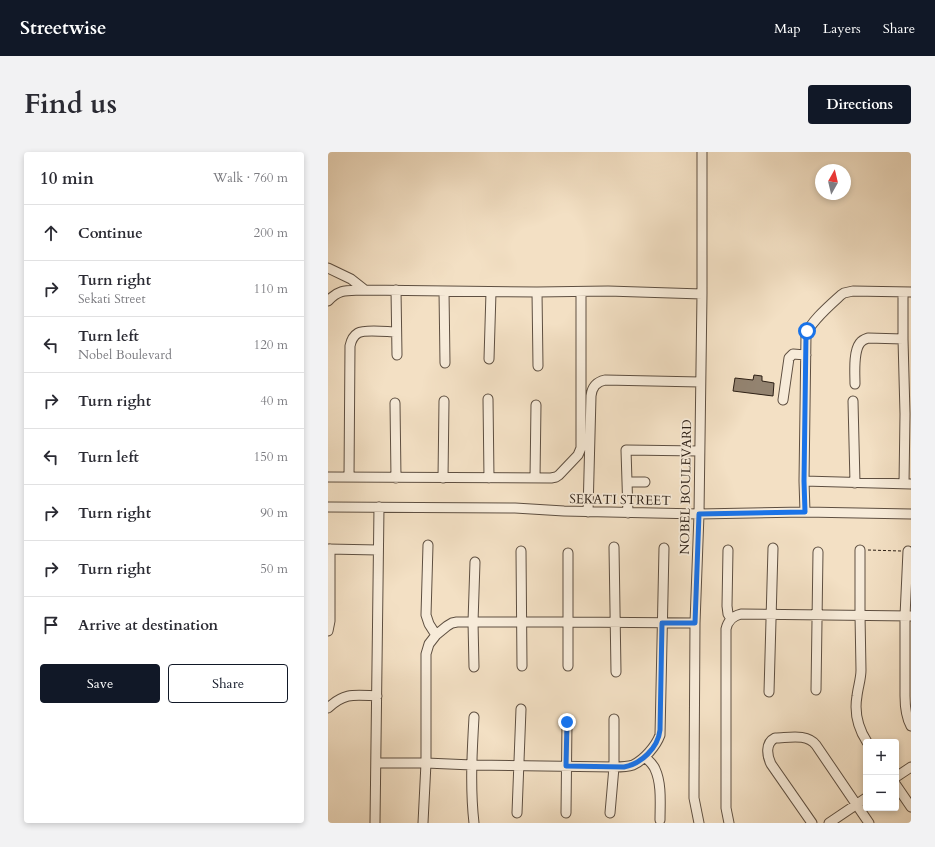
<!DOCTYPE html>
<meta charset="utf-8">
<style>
:root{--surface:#fff;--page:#f2f2f3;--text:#2b2b33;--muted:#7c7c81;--line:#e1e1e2;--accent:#111827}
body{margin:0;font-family:Cardo,serif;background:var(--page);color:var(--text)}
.controls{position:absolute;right:12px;bottom:12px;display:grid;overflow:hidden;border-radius:4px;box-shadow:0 2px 6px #0003}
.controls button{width:36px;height:36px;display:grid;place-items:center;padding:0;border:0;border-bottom:1px solid var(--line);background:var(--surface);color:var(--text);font:20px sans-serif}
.compass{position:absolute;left:487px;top:12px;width:36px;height:36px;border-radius:50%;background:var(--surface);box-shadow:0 2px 6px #0003;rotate:8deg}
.stop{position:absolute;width:12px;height:12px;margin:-9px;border:3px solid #1a73e8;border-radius:50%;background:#fff}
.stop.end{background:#1a73e8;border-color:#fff;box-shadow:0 1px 4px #0008}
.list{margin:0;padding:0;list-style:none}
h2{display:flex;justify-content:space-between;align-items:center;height:52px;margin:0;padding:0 16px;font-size:17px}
h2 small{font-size:13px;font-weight:400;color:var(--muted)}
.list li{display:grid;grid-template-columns:26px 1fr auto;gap:12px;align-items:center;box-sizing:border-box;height:56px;padding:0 16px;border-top:1px solid var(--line)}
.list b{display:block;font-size:15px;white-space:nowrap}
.list p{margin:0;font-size:13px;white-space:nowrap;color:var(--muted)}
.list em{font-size:13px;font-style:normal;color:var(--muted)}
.actions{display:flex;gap:8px;padding:12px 16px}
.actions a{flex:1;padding:9px 0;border:1px solid var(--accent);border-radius:4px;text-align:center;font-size:14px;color:var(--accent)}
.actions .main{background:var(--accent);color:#fff}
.icon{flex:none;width:22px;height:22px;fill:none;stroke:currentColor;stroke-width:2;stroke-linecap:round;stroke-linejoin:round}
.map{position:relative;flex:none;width:583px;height:671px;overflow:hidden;border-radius:4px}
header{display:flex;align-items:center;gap:24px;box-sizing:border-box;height:56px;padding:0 20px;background:var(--accent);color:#fff}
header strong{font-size:19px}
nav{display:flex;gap:22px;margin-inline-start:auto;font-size:14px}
.intro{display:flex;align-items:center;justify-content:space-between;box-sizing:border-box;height:96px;padding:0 24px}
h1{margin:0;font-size:28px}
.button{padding:10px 18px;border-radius:4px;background:var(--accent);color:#fff;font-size:14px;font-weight:700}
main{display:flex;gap:24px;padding:0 24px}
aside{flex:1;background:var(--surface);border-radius:4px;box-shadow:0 2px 6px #0003}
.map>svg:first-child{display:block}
.building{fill:#938370;stroke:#2c1f15}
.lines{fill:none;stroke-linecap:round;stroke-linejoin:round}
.minor-casing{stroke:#5e4f41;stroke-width:11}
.path{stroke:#2c1f15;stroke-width:1;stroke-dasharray:3 2;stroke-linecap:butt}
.minor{stroke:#f7ebd9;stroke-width:9}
.route{stroke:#1a73e8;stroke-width:5}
.labels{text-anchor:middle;stroke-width:3.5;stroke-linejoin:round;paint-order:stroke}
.street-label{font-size:13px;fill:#2c1f15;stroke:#f7ebd9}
</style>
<header>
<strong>Streetwise</strong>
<nav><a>Map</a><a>Layers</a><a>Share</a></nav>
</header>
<div class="intro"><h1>Find us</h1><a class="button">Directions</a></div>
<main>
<aside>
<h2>10 min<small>Walk · 760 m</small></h2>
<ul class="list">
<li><svg class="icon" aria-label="ahead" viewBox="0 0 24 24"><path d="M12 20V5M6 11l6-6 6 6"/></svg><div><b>Continue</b></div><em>200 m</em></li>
<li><svg class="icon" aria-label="right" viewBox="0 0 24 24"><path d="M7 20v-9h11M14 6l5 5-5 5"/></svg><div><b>Turn right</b><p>Sekati Street</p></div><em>110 m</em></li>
<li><svg class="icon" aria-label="left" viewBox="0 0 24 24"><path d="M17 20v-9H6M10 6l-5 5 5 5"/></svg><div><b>Turn left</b><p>Nobel Boulevard</p></div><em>120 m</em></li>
<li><svg class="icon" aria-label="right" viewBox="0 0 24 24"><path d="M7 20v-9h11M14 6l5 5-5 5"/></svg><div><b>Turn right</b></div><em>40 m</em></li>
<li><svg class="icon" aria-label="left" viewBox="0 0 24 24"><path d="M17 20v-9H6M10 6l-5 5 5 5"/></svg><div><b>Turn left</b></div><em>150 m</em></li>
<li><svg class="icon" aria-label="right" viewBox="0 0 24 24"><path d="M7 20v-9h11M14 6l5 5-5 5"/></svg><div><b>Turn right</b></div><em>90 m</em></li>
<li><svg class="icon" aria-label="right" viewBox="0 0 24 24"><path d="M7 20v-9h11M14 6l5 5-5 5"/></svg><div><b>Turn right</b></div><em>50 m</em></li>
<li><svg class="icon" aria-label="arrive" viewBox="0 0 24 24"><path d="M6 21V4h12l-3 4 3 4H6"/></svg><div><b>Arrive at destination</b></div></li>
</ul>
<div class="actions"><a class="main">Save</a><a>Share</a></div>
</aside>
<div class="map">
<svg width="583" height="671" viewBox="0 0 583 671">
<rect width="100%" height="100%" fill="#f3e0c4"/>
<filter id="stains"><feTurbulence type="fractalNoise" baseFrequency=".005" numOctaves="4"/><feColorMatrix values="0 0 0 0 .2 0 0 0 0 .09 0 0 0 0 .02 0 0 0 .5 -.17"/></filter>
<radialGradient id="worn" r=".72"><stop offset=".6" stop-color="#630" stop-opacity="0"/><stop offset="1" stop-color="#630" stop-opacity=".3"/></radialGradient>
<path class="building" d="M426,223l8,1v5l12,2 -1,13 -40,-5 2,-13 18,2z"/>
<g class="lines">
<g class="minor-casing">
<path id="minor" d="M0,116l23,11 14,11
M68,138l1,65
M116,139l1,72
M209,140l1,74
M575,140v47l2,75 -1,70
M0,149c12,-13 20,-10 37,-11l172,2 71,-1 94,3
M161,207l2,-67
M527,232c0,-11 -2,-32 5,-41 2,-3 5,-4 8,-5l35,1
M160,247l1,79
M455,248l6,-42 4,-4 13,1
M525,249l2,82
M67,251l1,75
M0,325l223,1 5,-1 3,-2 19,-20 3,-7v-156
M21,325l1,-131c1,-5 3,-10 8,-13 7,-4 30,-1 38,-1
M115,326l1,-77
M207,326l1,-73
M476,329l107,3
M299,330h18
M0,355l187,1 49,3 135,3 106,-2 106,2
M260,360l3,-116c1,-9 5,-14 14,-16l95,2
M477,360l-1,-31 2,-146c4,-13 24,-30 35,-40l3,-2 9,-2 58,1
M300,361l-2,-63 73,1
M100,393l-2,70 3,9 7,11
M286,395l2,125
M0,397l50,1
M400,398l-1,56 1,8 3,5
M532,398v65l1,55c0,9 -3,17 -4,26 -3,17 1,32 10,46
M193,399l1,115
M580,399l-3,65v80c0,11 1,21 6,30
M0,479l2,-10v-72
M240,514v-113
M146,515l-1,-45 2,-60
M488,538l2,-138
M441,540l4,-144
M0,556c17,-16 27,-13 49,-12
M146,565c-2,35 -4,71 0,106
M317,605c3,3 8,7 10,12 7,15 5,35 5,51
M48,611h50l46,2 142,2c6,0 13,0 19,-2 11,-5 23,-19 27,-30l4,-187
M568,625l15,-10
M568,633l15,22
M189,661l4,-104
M238,661l1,-91
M282,661l4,-46v-48
M47,671l4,-316
M95,671l3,-60v-109l3,-10 7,-9 11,-9 5,-3 5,-1h112l126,1
M371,671l-5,-25v-16l1,-159 4,-109 3,-220v-142
M401,671l-3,-15v-179c2,-9 7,-13 15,-15l170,2
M484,671l-41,-59c-4,-8 -6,-21 4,-26 13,0 32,-5 41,7l53,78
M501,671l37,-25"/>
</g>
<path class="path" d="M540,398l33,1"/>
<use href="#minor" class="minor"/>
</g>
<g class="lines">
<path class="route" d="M239,570l-1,44 58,1c17,-3 34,-19 36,-37l2,-107h33l4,-109 106,-2 -1,-31 2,-146 1,-4"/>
</g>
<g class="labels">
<g class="street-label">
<text transform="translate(357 335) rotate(-89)" y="5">NOBEL BOULEVARD</text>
<text transform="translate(292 347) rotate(1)" y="5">SEKATI STREET</text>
</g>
</g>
<rect width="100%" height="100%" filter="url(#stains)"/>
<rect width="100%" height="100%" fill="url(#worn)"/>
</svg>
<div class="controls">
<button>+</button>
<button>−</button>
</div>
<svg class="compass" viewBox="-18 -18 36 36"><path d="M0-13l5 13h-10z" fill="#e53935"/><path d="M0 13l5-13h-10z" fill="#7c7c81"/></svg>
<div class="stop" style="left:479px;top:179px"></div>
<div class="stop end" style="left:239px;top:570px"></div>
</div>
</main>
